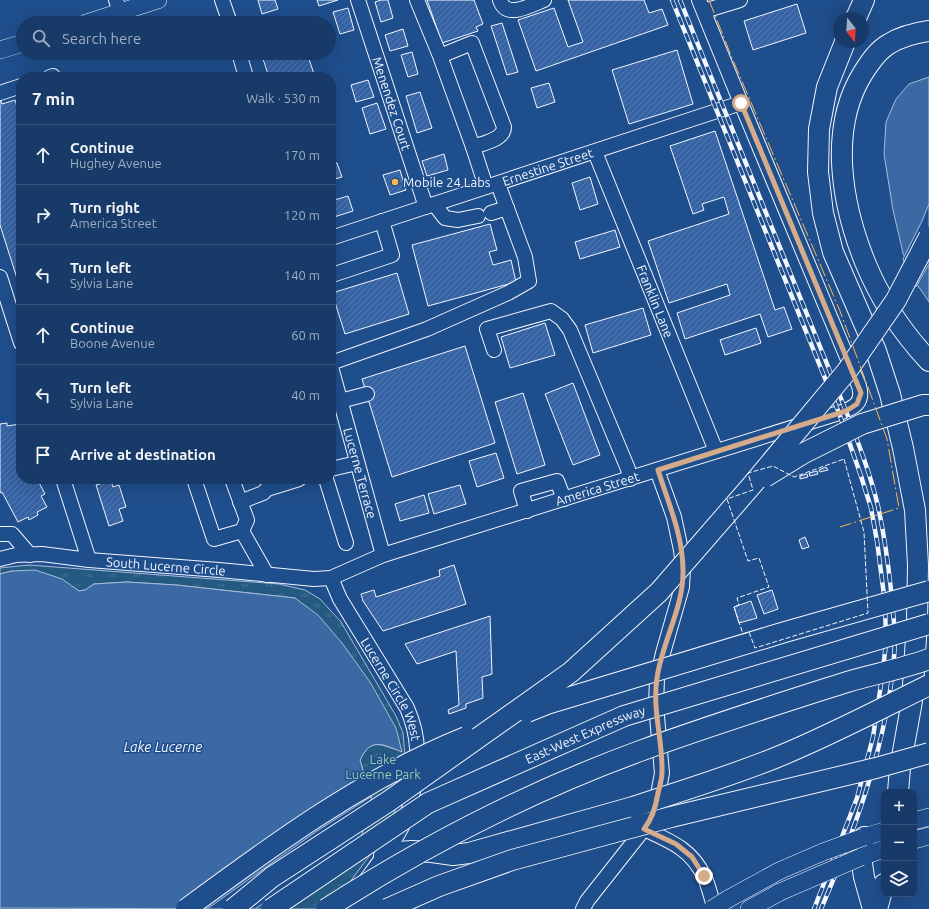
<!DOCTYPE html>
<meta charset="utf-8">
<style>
:root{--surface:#173a69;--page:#244571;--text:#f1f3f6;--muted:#9eadc0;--line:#36547d}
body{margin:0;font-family:Ubuntu,sans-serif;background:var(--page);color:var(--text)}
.controls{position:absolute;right:12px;bottom:12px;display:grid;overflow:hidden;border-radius:8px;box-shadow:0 4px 16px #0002}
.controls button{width:36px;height:36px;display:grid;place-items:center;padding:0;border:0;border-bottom:1px solid var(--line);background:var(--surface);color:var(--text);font:20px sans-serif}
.compass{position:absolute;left:833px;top:12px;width:36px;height:36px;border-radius:50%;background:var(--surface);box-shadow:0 4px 16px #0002;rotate:163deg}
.stop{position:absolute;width:12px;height:12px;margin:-9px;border:3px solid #d6ab8b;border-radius:50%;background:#fff}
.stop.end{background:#d6ab8b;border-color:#fff;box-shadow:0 1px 4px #0008}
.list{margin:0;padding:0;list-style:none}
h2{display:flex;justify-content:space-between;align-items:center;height:52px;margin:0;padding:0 16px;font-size:17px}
h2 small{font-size:13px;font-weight:400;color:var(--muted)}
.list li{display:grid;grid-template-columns:26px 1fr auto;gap:12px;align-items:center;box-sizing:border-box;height:60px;padding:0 16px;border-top:1px solid var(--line)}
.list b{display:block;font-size:15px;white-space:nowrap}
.list p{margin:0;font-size:13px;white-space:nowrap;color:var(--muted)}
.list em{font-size:13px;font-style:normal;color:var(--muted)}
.icon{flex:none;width:22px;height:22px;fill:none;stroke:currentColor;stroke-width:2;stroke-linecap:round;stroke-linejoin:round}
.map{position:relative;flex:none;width:929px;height:909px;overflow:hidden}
.search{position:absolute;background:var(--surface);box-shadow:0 4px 16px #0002;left:16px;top:16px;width:320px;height:44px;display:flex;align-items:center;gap:10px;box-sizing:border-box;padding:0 14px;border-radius:22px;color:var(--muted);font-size:15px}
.panel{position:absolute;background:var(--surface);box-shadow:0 4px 16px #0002;left:16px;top:72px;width:320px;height:412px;border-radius:16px}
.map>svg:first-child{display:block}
.park{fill:url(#park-tufts);stroke:#a8bbd7}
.water{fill:#3b69a3;stroke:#a8bbd7}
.pier{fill:#1f4e8c;stroke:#a8bbd7}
.building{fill:url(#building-hatch);stroke:#f2f6ff}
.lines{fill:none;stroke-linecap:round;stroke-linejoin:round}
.minor-casing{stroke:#f2f6ff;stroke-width:16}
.major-casing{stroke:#f2f6ff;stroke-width:18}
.highway-casing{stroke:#f2f6ff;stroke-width:22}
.minor{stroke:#1f4e8c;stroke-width:14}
.major{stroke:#1f4e8c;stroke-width:17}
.highway{stroke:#1f4e8c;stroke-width:20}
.rail-casing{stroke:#f2f6ff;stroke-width:4.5}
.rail{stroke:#1f4e8c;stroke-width:3;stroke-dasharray:9;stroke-linecap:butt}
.major-bridge-casing{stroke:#f2f6ff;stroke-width:18;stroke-linecap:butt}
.highway-bridge-casing{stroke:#f2f6ff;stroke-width:22;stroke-linecap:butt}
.major-bridge{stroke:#1f4e8c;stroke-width:17}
.highway-bridge{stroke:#1f4e8c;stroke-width:20}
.fence{stroke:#f2f6ff;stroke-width:1;stroke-dasharray:5 2;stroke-linecap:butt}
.power{stroke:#ffb74d;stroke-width:1;stroke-dasharray:14 3 2 3;stroke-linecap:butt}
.route{stroke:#d6ab8b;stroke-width:5}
.poi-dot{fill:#ffb74d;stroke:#1f4e8c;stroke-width:1.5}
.labels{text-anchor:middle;stroke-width:3;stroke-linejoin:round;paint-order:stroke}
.street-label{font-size:13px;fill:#f2f6ff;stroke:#1f4e8c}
.poi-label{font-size:13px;fill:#f2f6ff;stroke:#1f4e8c;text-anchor:start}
.park-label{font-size:13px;fill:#97c8a6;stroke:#1f4e8c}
.water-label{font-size:14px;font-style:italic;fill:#f2f6ff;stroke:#1f4e8c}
</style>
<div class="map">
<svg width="929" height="909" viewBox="0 0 929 909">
<defs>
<pattern id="park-tufts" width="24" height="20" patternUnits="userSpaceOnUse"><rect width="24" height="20" fill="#245a82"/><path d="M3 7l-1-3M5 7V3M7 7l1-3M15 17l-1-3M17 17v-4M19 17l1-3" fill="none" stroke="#447295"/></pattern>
<pattern id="building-hatch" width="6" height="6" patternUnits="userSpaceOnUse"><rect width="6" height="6" fill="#3563a3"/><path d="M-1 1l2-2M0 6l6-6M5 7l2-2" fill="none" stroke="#537ab1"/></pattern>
</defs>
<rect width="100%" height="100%" fill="#1f4e8c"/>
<path class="park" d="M29,565l250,19 26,6 15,9 21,23 55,94 7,17 2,23 -3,28 -9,33 -9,19 -54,73h-78l118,-114 -10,-35c12,-25 22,-13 42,-9l-107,-153 -119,-13 -49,-3 -33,2 -9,6 -6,1 -6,-4 -61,-16 -12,3v-6z"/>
<path class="water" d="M929,77v225l-15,-22 -11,-27 -10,-43 -9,-56 2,-32 10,-23 13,-15z
M35,570l27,9 17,12 6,-1 9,-6 33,-2 49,3 119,13 23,17 24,28 28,39 26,46 6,24c-20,-8 -31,-15 -42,8l10,35 -11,43 -107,71 -252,-1v-334l12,-3z"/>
<path class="pier" d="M929,204v60l-13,23 -4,-6 -9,-22 19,-38z
M372,796l-11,42 -106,71h-48l110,-78z"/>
<path class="building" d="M258,0h17l3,9 -16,5z
M317,0h21l-19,6z
M381,0h7l5,18 -12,4 -6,-20z
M427,0h47l9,24 -7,3 2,4 -36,12z
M568,0h76l5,13 13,-4 6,16 -132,46 -18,-51 36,-12 14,39 15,-5z
M797,4l9,29 -53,17 -9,-29z
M348,8l6,22 -14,4 -7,-22z
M502,23l16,49 -11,3 -16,-49z
M403,29l5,17 -18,5 -5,-16z
M677,50l16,54 -64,20 -17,-54z
M412,52l6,22 -10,3 -7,-22z
M284,53h23l8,24h-46l-6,-18z
M368,80l6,17 -18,5 -5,-17z
M549,83l6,19 -18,6 -6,-20z
M420,92l12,36 -15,5 -11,-37z
M0,98l2,6 13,-4 6,18v173l-21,-66z
M377,103l9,26 -16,5 -8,-26z
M715,131l60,179 9,-3 8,22 -24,8 -8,-23 -75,25 -8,-26 53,-18 -3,-11 -58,19 -21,-62 81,-27 -5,-17 -22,7 2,6 -11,4 -23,-68z
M444,154l4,16 -21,6 -5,-15z
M337,163l5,14 -11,3v-16z
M400,170l6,20 -16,5 -7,-20z
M590,177l8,27 -18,6 -8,-27z
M348,196l5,15 -22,7v-17z
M490,224l7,26 -8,2 4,13 18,-5 5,22 -88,24 -16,-61z
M615,230l5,17 -40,12 -5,-17z
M397,273l12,41 -64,20 -13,-41z
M643,308l8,27 -58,18 -8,-28z
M545,323l10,32 -45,13 -9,-31z
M756,328l5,15 -36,12 -5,-15z
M465,346l30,97 -103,34 -30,-98z
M573,383l27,72 -27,10 -28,-71z
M523,393l22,72 -28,9 -22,-72z
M7,423v3l13,-2 1,55h16l8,15 -4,2 6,11 -10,5 1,3 -9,5 -1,-3 -10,5 -16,-30 -2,1v-69z
M496,453l8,25 -27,9 -8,-26z
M826,467l2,3 -8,2 -1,-2z
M817,471l1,3 -8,2 -1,-3z
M807,474l1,3 -8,2v-3z
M111,481l2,6 6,-2 7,22 -7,2 4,12 -14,5 -13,-41z
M460,485l6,19 -32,10 -6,-20z
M424,495l5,18 -29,8 -5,-17z
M805,537l4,10 -7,2 -3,-9z
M454,565l12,39 -83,27 -20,-30 -2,-7 13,-4 2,7 64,-21 -1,-6z
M772,590l6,19 -14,5 -7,-19z
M751,601l6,17 -18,5 -5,-16z
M490,616l2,58 -10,3 1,21 -17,6v4l-17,6 -1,-4 11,-5 -3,-54 -39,13 -12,-20z"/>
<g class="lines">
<g class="minor-casing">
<g id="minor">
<path d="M116,0l4,12"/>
<path d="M222,0l8,23"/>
<path id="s1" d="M358,0l68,207"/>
<path d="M417,0l23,56 33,91c10,-4 31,-7 31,-20l-32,-84 -32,13"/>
<path d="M500,0c6,20 31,5 44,0"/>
<path d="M704,11l36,-11"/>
<path d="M239,53l7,24"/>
<path d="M50,77l3,-1"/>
<path d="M0,93l21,-7"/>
<path d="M473,147l13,40"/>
<path id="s2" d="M595,152l121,299"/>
<path d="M434,204l11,14 13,2 20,-4"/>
<path d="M491,213l16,-5"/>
<path id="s3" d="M331,238l410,-135"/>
<path d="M332,275l60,-20 -10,-34"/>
<path d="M0,277l21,66"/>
<path d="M494,350l-7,-21 64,-18 11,8 8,11 58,139 2,10"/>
<path d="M331,363l96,-34 81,-36 21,-12 -4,-24 -27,-73"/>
<path id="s4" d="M331,367l52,188"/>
<path d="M340,401l27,-7"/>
<path d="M331,469l26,-6"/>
<path d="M63,479l26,81"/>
<path d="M194,479l20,60 28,-8 25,44"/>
<path d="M232,479l15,41 -5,11"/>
<path d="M326,479l20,64"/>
<path d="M240,502l23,-9 4,-4 32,-10"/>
<path d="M527,511l-6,-20 36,-10 7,18"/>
<path d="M0,534h12l18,21"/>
<path id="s5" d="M0,559l16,-4 26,-1 47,6 130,10 95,9 17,-1 52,-23 456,-142c15,-5 25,-10 20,-27l-118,-283 -42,-103"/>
<path id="s6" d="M331,578l9,21 67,109c13,29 12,54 6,84 -2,7 -3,14 -5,21 -8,22 -28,48 -42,67"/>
<path d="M644,829c26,12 47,20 60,47 5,10 7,22 11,33"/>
<path d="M583,909l4,-8 60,-76 9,-20 6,-32 -6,-68 1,-26 6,-26 19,-66 1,-18 -2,-19 -7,-33 -17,-47"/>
</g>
</g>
<g class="major-casing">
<path id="major" d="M86,23l72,-23
M0,50l23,-7
M914,821l15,-4
M864,837l20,-6
M914,840l15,-4
M861,857l23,-8
M728,899l51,-28 44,-19
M749,909l31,-17"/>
</g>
<g class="highway-casing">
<path id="highway" d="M856,18l8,-18
M929,31c-14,2 -27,5 -40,13 -11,6 -19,18 -26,29 -35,56 -21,132 2,189 15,37 37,70 64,99
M845,42l-18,45 -8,42 -1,43 5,41 10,39 43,99 14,43 13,54 12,62 3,55 -1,57 -5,79 -12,67 -2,24
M864,837l-3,20 3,20 9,32
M384,856l14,-4 14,-1 20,1 21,3 16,-2 164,-46
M877,909l7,-25"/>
</g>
<use href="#minor" class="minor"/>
<use href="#major" class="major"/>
<use href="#highway" class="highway"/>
<g class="rail-casing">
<path id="rail" d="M672,0l167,413 22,63 10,32 6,33 8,62 1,40 -4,35 -9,59 -16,61 -43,111
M680,0l166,411c12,31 24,62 32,95 6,28 10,56 13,84 1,17 4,34 4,51 -4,92 -38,184 -74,268"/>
</g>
<use href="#rail" class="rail"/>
<g class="major-bridge-casing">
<path id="major-bridge" d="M823,852l41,-15
M780,892l81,-35
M712,909l16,-10"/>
</g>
<g class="highway-bridge-casing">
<g id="highway-bridge">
<path d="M765,477l39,-24 58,-29 61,-19h6"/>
<path d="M527,712l20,-8 238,-72 144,-41"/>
<path d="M633,807c48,-16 95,-30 142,-49 52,-21 103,-48 154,-73"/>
<path d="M186,909c88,-65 178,-131 280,-172"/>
<path d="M233,909l39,-32 117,-76 182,-129 88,-80 93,-107 95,-114 49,-71 33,-63"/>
<path id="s7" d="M271,909l157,-106 196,-87 305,-92"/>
<path d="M326,909c101,-65 202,-117 314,-158 68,-25 138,-47 207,-69 27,-8 55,-13 82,-23"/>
<path d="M387,909l52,-23 73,-26 159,-43 205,-49 53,-15"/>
</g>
</g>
<use href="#major-bridge" class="major-bridge"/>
<use href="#highway-bridge" class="highway-bridge"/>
<path class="fence" d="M844,459l20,73 4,81 -113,35 -6,-16 -6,2 -9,-27 5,-2 -2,-7 32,-11 -10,-29 -11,3 -21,-62 26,-9 -5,-17 25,-7 21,11z"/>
<path class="power" d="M709,0l23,58 108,253 47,128 12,69 -59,19"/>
</g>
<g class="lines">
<path class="route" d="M704,876l-12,-19 -16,-13 -32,-15c8,-10 12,-23 14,-36 2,-7 4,-14 4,-21 1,-31 -10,-62 -5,-94 5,-36 27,-71 26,-108 0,-34 -15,-68 -25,-100l188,-59 11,-7 4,-11 -120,-290"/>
</g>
<circle class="poi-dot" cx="395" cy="182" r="4"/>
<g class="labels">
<g class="street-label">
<text dy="5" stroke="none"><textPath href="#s1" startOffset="109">Menendez Court</textPath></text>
<text dy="5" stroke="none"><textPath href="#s3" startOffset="228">Ernestine Street</textPath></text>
<text dy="5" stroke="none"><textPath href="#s2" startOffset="161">Franklin Lane</textPath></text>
<text dy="5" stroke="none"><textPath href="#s4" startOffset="110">Lucerne Terrace</textPath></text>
<text dy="5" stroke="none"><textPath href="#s5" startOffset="614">America Street</textPath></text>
<text dy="5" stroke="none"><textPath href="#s5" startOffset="167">South Lucerne Circle</textPath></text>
<text dy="5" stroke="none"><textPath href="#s6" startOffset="127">Lucerne Circle West</textPath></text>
<text dy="5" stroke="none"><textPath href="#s7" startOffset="361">East-West Expressway</textPath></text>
</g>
<g class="poi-label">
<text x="403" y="187">Mobile 24 Labs</text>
</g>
<g class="park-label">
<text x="383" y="764">Lake<tspan x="383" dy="15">Lucerne Park</tspan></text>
</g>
<g class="water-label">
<text x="163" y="752">Lake Lucerne</text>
</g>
</g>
</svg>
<div class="controls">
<button>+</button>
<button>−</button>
<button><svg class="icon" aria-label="layers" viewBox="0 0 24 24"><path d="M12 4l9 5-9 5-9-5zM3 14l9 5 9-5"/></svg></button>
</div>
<svg class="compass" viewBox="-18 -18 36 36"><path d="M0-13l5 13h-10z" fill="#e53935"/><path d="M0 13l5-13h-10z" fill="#9eadc0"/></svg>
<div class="stop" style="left:741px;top:103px"></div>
<div class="stop end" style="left:704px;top:876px"></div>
<div class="search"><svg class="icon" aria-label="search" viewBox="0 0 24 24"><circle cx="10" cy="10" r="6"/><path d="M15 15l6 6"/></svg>Search here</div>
<section class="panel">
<h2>7 min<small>Walk · 530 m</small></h2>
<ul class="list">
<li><svg class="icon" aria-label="ahead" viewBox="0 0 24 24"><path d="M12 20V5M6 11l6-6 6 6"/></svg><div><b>Continue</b><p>Hughey Avenue</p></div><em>170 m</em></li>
<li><svg class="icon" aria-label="right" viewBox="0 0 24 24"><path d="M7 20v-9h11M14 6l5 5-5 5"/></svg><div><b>Turn right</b><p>America Street</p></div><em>120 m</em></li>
<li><svg class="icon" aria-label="left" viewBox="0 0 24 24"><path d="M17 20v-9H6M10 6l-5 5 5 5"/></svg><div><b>Turn left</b><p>Sylvia Lane</p></div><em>140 m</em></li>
<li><svg class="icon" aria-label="ahead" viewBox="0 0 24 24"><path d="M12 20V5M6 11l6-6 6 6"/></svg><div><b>Continue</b><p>Boone Avenue</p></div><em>60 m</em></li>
<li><svg class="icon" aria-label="left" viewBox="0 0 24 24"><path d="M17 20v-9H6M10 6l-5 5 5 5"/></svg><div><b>Turn left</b><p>Sylvia Lane</p></div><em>40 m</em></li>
<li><svg class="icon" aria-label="arrive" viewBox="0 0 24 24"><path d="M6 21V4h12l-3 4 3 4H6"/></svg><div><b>Arrive at destination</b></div></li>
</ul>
</section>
</div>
